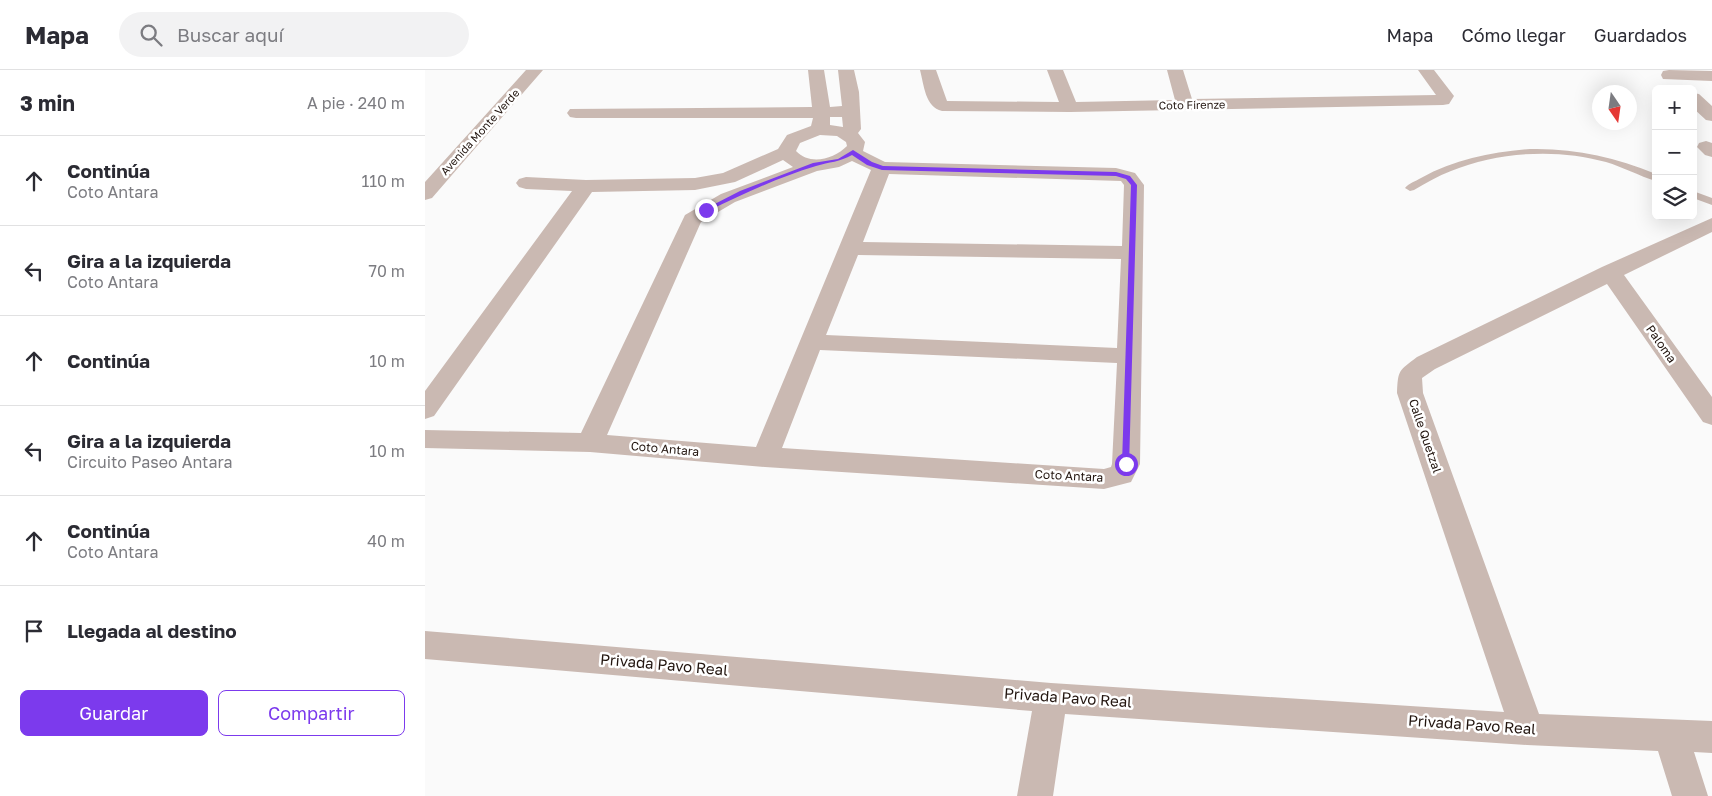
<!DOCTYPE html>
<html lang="es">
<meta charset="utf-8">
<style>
:root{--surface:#fff;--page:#f2f2f3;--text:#2b2b33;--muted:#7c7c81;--line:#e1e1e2;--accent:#7c3aed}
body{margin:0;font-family:"Golos Text",sans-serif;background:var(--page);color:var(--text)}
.controls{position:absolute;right:15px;top:15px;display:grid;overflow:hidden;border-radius:8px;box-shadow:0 5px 20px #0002}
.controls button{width:45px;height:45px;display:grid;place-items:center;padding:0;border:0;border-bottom:1px solid var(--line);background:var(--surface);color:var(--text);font:25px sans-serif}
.compass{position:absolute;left:1167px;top:15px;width:45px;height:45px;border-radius:50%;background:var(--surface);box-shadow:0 5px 20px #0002;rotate:167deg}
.stop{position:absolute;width:15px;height:15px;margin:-11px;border:4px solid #7c3aed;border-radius:50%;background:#fff}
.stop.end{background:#7c3aed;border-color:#fff;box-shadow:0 1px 5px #0008}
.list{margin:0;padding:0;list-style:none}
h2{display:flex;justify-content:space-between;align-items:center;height:65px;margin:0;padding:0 20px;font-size:21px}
h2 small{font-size:16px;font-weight:400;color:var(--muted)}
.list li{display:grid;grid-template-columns:32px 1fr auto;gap:15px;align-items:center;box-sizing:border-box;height:90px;padding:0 20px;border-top:1px solid var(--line)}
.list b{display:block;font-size:19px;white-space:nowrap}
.list p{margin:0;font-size:16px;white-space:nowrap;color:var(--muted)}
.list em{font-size:16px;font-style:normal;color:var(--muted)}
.actions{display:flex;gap:10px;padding:15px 20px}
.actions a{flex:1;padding:11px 0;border:1px solid var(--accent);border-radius:8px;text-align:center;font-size:18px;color:var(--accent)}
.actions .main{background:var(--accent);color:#fff}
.icon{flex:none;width:28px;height:28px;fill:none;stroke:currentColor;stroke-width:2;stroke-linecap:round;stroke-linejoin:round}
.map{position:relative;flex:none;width:1287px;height:726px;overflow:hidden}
header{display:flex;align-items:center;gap:30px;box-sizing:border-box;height:70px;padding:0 25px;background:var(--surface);border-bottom:1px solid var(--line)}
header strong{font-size:24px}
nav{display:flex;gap:28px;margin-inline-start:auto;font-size:18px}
.search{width:350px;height:45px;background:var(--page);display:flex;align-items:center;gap:12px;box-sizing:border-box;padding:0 18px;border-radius:28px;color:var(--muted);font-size:19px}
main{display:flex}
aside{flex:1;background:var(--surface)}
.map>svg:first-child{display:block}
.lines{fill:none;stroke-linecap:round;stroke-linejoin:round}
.lane{fill:#cab9b2;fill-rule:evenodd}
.street{fill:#cab9b2;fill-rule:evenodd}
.route{fill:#7c3aed}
.labels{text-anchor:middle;stroke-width:5;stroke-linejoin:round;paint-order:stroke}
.far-street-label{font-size:11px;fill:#22150f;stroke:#fff}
.street-label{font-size:12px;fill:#22150f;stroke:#fff}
.near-street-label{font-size:15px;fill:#22150f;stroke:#fff}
</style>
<header>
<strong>Mapa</strong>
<div class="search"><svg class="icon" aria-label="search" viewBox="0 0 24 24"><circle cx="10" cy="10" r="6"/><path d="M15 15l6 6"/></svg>Buscar aquí</div>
<nav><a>Mapa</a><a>Cómo llegar</a><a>Guardados</a></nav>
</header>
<main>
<aside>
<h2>3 min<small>A pie · 240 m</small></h2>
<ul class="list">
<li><svg class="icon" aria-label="ahead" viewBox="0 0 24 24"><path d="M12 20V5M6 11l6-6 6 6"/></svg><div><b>Continúa</b><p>Coto Antara</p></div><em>110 m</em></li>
<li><svg class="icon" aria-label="left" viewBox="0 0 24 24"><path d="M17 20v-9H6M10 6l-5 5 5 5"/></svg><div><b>Gira a la izquierda</b><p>Coto Antara</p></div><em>70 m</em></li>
<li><svg class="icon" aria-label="ahead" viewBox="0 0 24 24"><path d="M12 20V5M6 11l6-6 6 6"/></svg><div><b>Continúa</b></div><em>10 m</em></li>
<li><svg class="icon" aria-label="left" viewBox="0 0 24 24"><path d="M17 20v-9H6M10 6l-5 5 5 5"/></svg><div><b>Gira a la izquierda</b><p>Circuito Paseo Antara</p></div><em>10 m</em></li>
<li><svg class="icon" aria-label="ahead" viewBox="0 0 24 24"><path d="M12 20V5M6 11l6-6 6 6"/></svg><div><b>Continúa</b><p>Coto Antara</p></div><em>40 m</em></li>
<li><svg class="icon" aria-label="arrive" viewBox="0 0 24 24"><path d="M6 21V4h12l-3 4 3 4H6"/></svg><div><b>Llegada al destino</b></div></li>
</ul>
<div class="actions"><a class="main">Guardar</a><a>Compartir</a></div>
</aside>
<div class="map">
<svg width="1287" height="726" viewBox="0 0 1287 726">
<rect width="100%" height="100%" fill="#fafafa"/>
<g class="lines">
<path class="lane" d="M1105,79c45,-1 84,8 126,25v7c-17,-5 -33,-14 -50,-19 -50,-14 -108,-10 -155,9 -13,5 -25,12 -37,19l-4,1 -5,-3c4,-5 11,-7 16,-10 34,-19 71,-26 109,-29z
M1268,121l19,7v7l-19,-7z"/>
<path class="street" d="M101,0h17l-111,128 -7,2v-18z
M383,0h16l6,37 12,-1 -4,-36h16l5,22 2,37 -3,4 7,9 -2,9 22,11 231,6 19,5 9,12 -4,279 -9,18 -27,7 -339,-22 -175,-15 -165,-4v-18l156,3 104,-218 36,-21 72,-27 -10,-7 -48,22 -40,8 -103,2 -158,224 -9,3v-28l147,-200 -46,-2 -7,-2 -3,-4 3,-4 7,-2 60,3 109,-2 28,-5 55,-24 9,-14 24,-9 2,-8h-237l-6,-1 -3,-4 3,-4 242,-2zM405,47h12l1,10 -13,-2zM395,65l17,1 9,6 1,4c-13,13 -37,20 -51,5l4,-8zM427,91l19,9 -115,277 -149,-12 94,-213 34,-20 82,-31 22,-4zM464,104l232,7 3,4 -2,61 -259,-4zM433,185l263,4 -4,89 -291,-13zM395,280l297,13 -5,101 -1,3 -7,2 -322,-21z
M495,0h16l11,31 112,1 -12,-32h16l13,32 99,-2 -8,-30h16l9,29 244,-4 -18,-25h16l20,26 -5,8 -6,1 -373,7 -128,-1c-17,-4 -18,-26 -22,-41z
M1244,0l43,1v10l-49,-2 -2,-4 2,-4z
M1268,23l6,1 13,12v15l-6,-1 -13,-12z
M1281,71l6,2v14l-7,-2 -8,-8 2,-4z
M1287,148v14l-88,43 88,122v28l-9,-3 -96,-138 -172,85 -13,9 1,15 116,321 173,7v32l-18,-1 14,44h-36l-14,-45 -131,-6 -462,-31 -12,82h-36l15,-85 -607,-52v-28l626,52 453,29 -107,-319c1,-24 2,-22 20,-36l185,-90z"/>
</g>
<path class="route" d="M428,80l19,12 11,4 233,6 14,4 7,9 -8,282h-3l-4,-3 9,-279 -5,-6 -10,-3 -234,-6 -15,-5 -15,-10c-12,7 -23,7 -36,11 -37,11 -73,28 -108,45l-5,-1 37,-19 73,-28 25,-4z"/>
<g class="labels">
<g class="far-street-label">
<text transform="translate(767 35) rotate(-1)" y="4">Coto Firenze</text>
<text transform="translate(55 62) rotate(-48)" y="4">Avenida Monte Verde</text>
</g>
<g class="street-label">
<text transform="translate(1236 274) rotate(55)" y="4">Paloma</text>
<text transform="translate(1000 366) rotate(71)" y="4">Calle Quetzal</text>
<text transform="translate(240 379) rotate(5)" y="4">Coto Antara</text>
<text transform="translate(644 406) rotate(3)" y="4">Coto Antara</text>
</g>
<g class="near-street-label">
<text transform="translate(239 595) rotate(5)" y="5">Privada Pavo Real</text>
<text transform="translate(643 628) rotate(4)" y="5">Privada Pavo Real</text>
<text transform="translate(1047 655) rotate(4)" y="5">Privada Pavo Real</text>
</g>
</g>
</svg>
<div class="controls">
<button>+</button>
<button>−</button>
<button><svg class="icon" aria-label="layers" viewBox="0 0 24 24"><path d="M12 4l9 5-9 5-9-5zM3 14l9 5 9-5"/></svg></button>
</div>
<svg class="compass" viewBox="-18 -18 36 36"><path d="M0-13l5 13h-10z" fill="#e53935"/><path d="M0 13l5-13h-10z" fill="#7c7c81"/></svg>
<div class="stop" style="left:701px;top:394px"></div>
<div class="stop end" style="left:281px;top:140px"></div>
</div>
</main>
